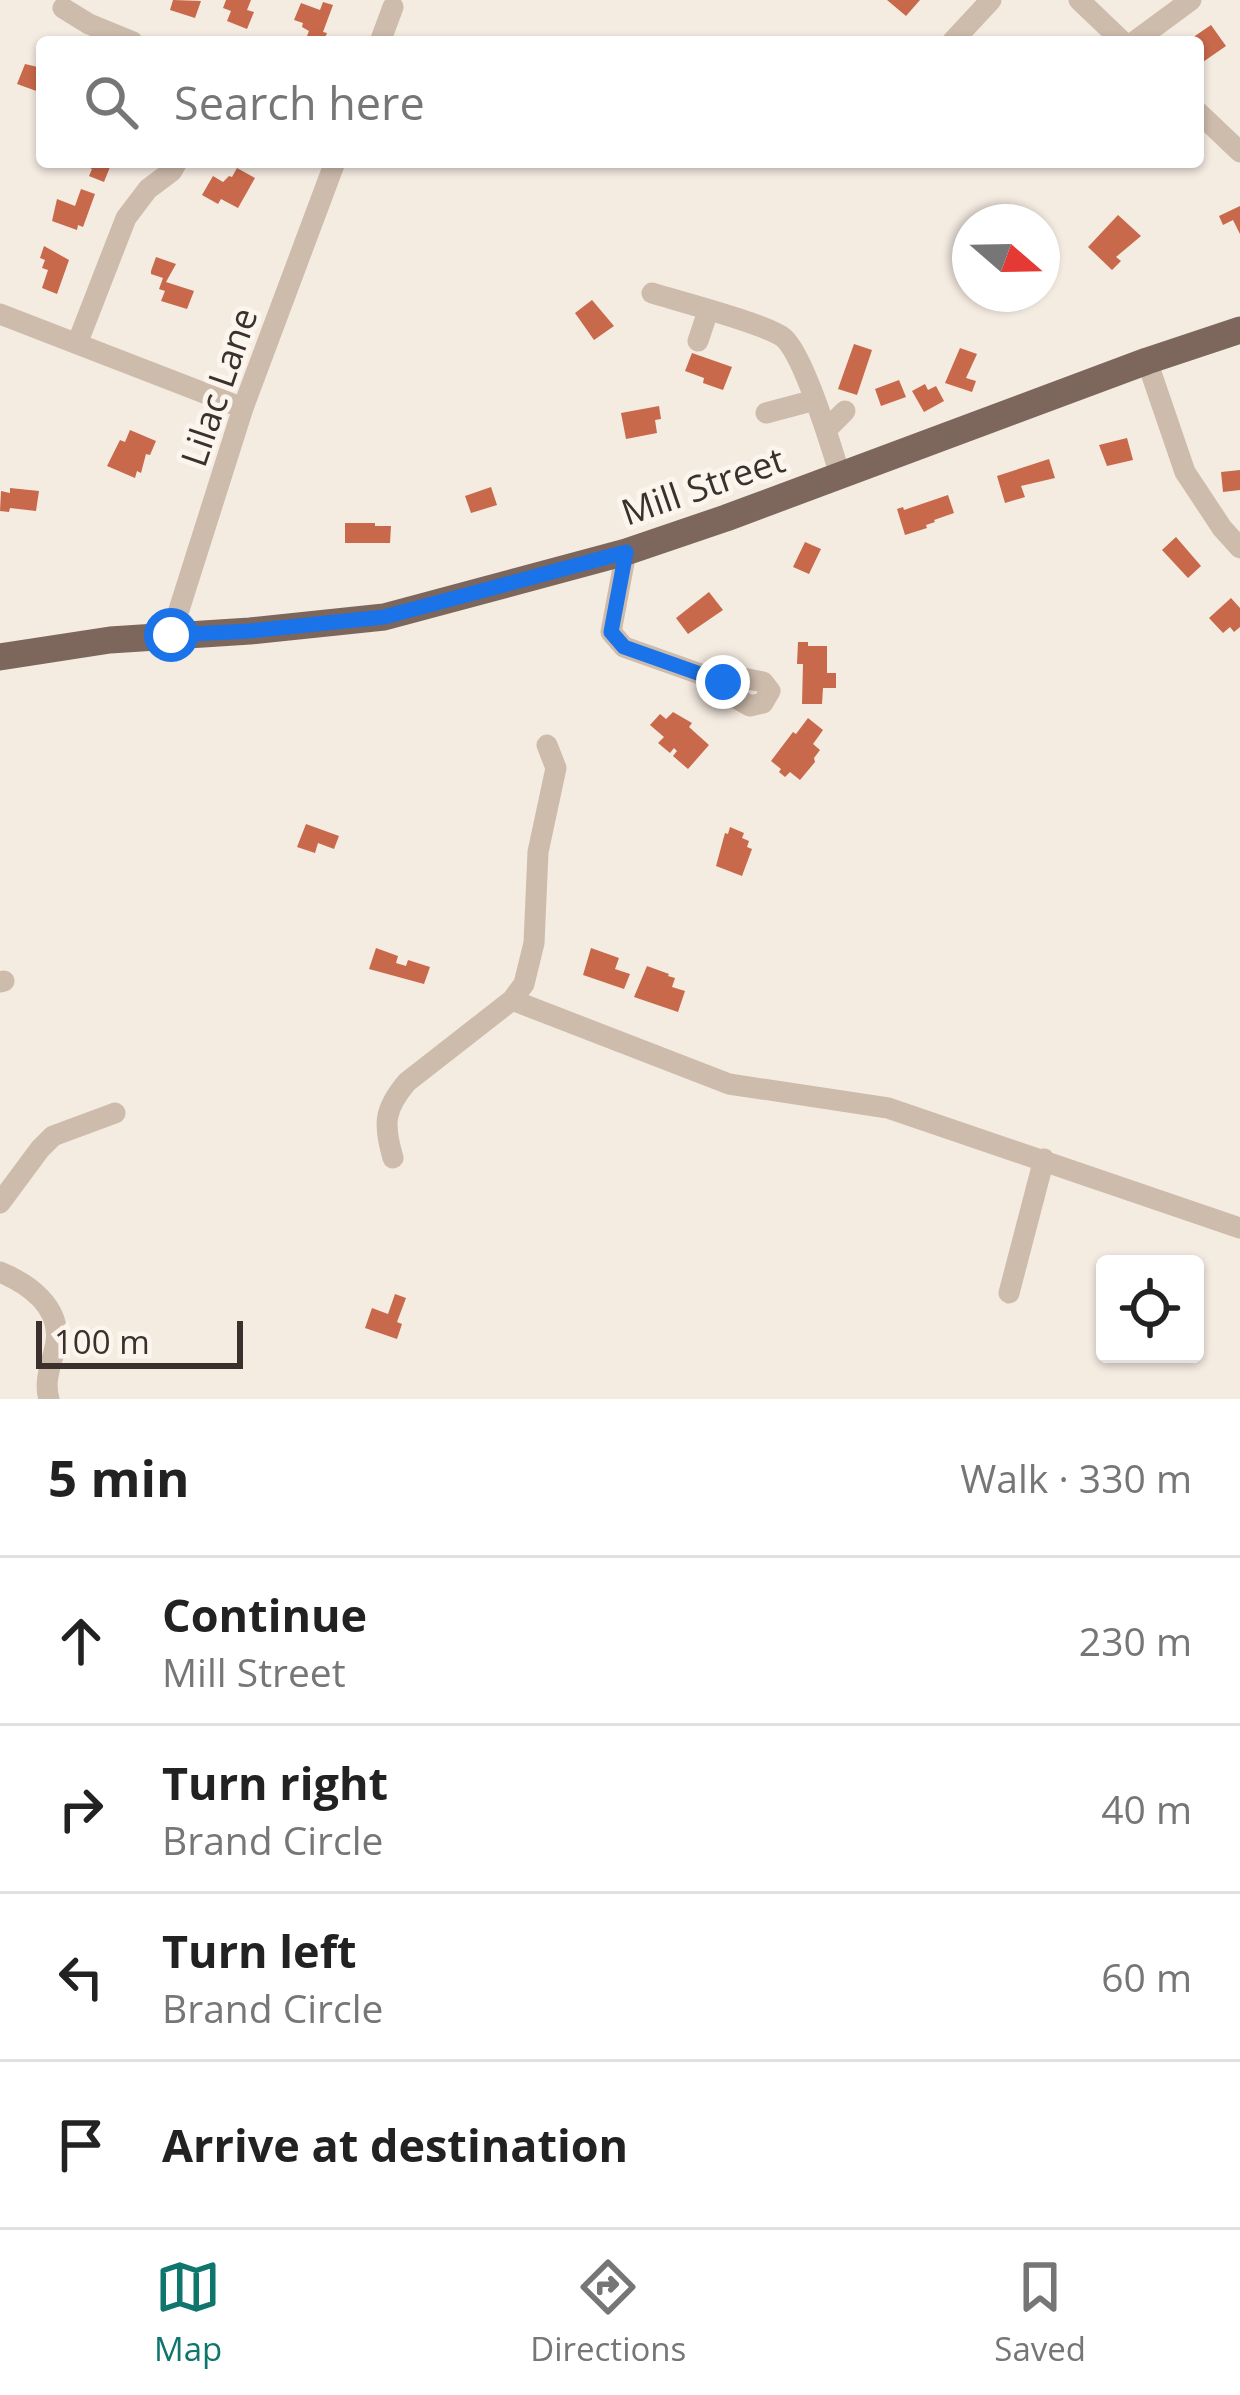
<!DOCTYPE html>
<meta charset="utf-8">
<style>
:root{--surface:#fff;--page:#f6f6f6;--text:#222;--muted:#767676;--line:#e0e0e0;--accent:#0f766e}
body{margin:0;font-family:"Open Sans",sans-serif;background:var(--page);color:var(--text)}
.controls{position:absolute;right:36px;bottom:36px;display:grid;overflow:hidden;border-radius:12px;box-shadow:0 3px 9px #0004}
.controls button{width:108px;height:108px;display:grid;place-items:center;padding:0;border:0;border-bottom:3px solid var(--line);background:var(--surface);color:var(--text);font:60px sans-serif}
.compass{position:absolute;left:952px;top:204px;width:108px;height:108px;border-radius:50%;background:var(--surface);box-shadow:0 3px 9px #0004;rotate:110deg}
.scale{position:absolute;left:36px;bottom:30px;width:207px;box-sizing:border-box;padding-left:12px;border:6px solid #3b302b;border-top:0;font-size:33px;line-height:42px;white-space:nowrap;color:#3b302b;-webkit-text-stroke:9px #fbf5ee;paint-order:stroke}
.stop{position:absolute;width:36px;height:36px;margin:-27px;border:9px solid #1a73e8;border-radius:50%;background:#fff}
.stop.end{background:#1a73e8;border-color:#fff;box-shadow:0 3px 12px #0008}
.list{margin:0;padding:0;list-style:none}
h2{display:flex;justify-content:space-between;align-items:center;height:156px;margin:0;padding:0 48px;font-size:51px}
h2 small{font-size:39px;font-weight:400;color:var(--muted)}
.list li{display:grid;grid-template-columns:78px 1fr auto;gap:36px;align-items:center;box-sizing:border-box;height:168px;padding:0 48px;border-top:3px solid var(--line)}
.list b{display:block;font-size:45px;white-space:nowrap}
.list p{margin:0;font-size:39px;white-space:nowrap;color:var(--muted)}
.list em{font-size:39px;font-style:normal;color:var(--muted)}
.icon{flex:none;width:66px;height:66px;fill:none;stroke:currentColor;stroke-width:2;stroke-linecap:round;stroke-linejoin:round}
.map{position:relative;flex:none;width:1240px;height:1399px;overflow:hidden}
.search{position:absolute;background:var(--surface);box-shadow:0 3px 9px #0004;left:36px;right:36px;top:36px;height:132px;display:flex;align-items:center;gap:30px;box-sizing:border-box;padding:0 42px;border-radius:12px;color:var(--muted);font-size:45px}
.sheet{height:828px;background:var(--surface)}
nav{display:flex;justify-content:space-around;align-items:center;box-sizing:border-box;height:168px;border-top:3px solid var(--line);background:var(--surface);font-size:33px;color:var(--muted)}
nav a{display:grid;justify-items:center;gap:6px}
nav .on{color:var(--accent)}
.map>svg:first-child{display:block}
.building{fill:#c8694b}
.lines{fill:none;stroke-linecap:round;stroke-linejoin:round}
.minor{stroke:#cdbbac;stroke-width:21}
.major{stroke:#7d675c;stroke-width:27}
.route{stroke:#1a73e8;stroke-width:15}
.labels{text-anchor:middle;stroke-width:10;stroke-linejoin:round;paint-order:stroke}
.street-label{font-size:36px;fill:#3b302b;stroke:#fbf5ee}
</style>
<div class="map">
<svg width="1240" height="1399" viewBox="0 0 1240 1399">
<rect width="100%" height="100%" fill="#f4ebe1"/>
<path class="building" d="M173,0l28,1 -6,17 -25,-8z
M226,0h25l-4,10 7,2 -7,17 -20,-8 4,-10 -8,-3z
M887,0h33l-14,16z
M323,2l10,3 -10,27 4,1 -4,9h-15l-3,-1 4,-10 -7,-4 1,-4 -9,-3 7,-17 19,7z
M1211,25l15,21 -26,18 -2,-22h-12z
M25,64l17,4v25l-25,-9z
M88,162h24l-8,20 -15,-6 3,-7 -6,-3z
M237,168l18,10 -17,30 -17,-9 -3,5 -16,-9 11,-19 10,6 6,-6 3,1z
M81,189l14,5 -12,33 -5,-2 -1,5 -25,-9 5,-22 18,7z
M1240,206v28l-7,-14 -10,5 -4,-9z
M1118,215l23,21 -25,21 5,4 -9,9 -24,-23z
M44,246l25,14 -12,34 -15,-6 6,-18 -6,-2 3,-8 -5,-2z
M156,257l20,7 -10,18 28,9 -7,18 -26,-8 4,-10 -6,-2 4,-11 -12,-4v-3z
M592,300l22,26 -20,14 -19,-27z
M854,344l18,6 -15,45 -19,-6z
M960,348l17,6 -11,24 10,3 -4,11 -27,-9z
M692,353l40,14 -9,23 -20,-7 1,-5 -19,-7z
M899,380l7,17 -25,9 -6,-17z
M925,384l3,6 8,-4 8,15 -20,11 -12,-21z
M659,406l2,13 -6,1 2,13 -31,6 -5,-26z
M130,430l26,11 -6,14 -4,-1 -5,19 -4,-2 -2,7 -28,-12 13,-26 5,2z
M1127,438l6,22 -26,6 -8,-21z
M1049,459l6,19 -34,8 4,11 -20,6 -8,-27z
M1240,470v20l-17,2 -2,-20z
M491,487l6,18 -26,8 -6,-17z
M10,488l29,3 -3,20 -26,-3 -1,4 -9,-1 1,-20 9,2z
M948,495l6,18 -20,7 1,2 -9,3 1,3 -22,7 -8,-26 6,-2 1,3z
M345,523h30v3h16l-1,17h-45z
M1176,537l25,29 -13,12 -26,-28z
M805,542l16,7 -12,25 -16,-7z
M709,592l14,18 -35,24 -12,-16z
M1231,598l9,10v19l-6,5 -4,-5 -7,6 -14,-15z
M798,642h10v4h19v27h9v15h-13l-1,16h-20l1,-40h-6z
M673,712l19,11 -3,4 20,18 -21,24 -15,-13 4,-5 -3,-3 -4,5 -12,-10 6,-6 -14,-12 10,-11 6,5z
M808,718l15,12 -10,14 7,6 -6,8 1,4 -15,18 -10,-8 -5,5 -6,-5 2,-3 -10,-8 22,-29 3,2z
M306,824l33,12 -5,13 -16,-6 -3,10 -18,-6z
M730,827l14,6 -2,5 7,3 -2,6 5,2 -10,27 -26,-10 9,-33 3,1z
M376,948l22,8 -2,7 10,3 2,-6 22,7 -6,17 -55,-15z
M591,948l28,10 -4,11 15,5 -6,15 -41,-14z
M647,966l22,8 -1,2 7,2 -3,9 13,4 -7,21 -44,-15z
M395,1294l11,4 -9,24 5,2 -5,15 -32,-11 7,-20 16,6z"/>
<g class="lines">
<path class="minor" d="M1079,0l44,42
M63,8l26,16 44,18
M380,42l13,-35
M952,42l39,-42
M1134,42l57,-42
M1198,112l42,40
M652,293c26,8 115,31 132,45 21,20 47,108 56,137
M0,314l243,94
M698,341l10,-30
M77,344l49,-126 22,-29 24,-18 5,-9
M1147,361l38,111 37,56 18,20
M766,413l49,-13
M826,430l19,-19
M626,552l-15,80 13,15 99,35 20,-4 20,4 7,9 -7,12 -13,3 -16,-9 -11,-15
M171,635l72,-227 92,-246
M0,982l4,-1
M512,1000l217,84 159,24 352,120
M393,1158c-10,-34 -9,-49 14,-76l105,-82 12,-16 10,-41 4,-91 18,-84 -9,-23
M0,1203l40,-54 13,-13 62,-23
M0,1272c29,12 61,35 56,70 -3,20 -13,37 -7,57
M1009,1293l35,-134"/>
<path class="major" d="M0,657l110,-17 140,-9 134,-14 242,-65 100,-34 421,-157 93,-31"/>
</g>
<g class="lines">
<path class="route" d="M171,635l79,-4 134,-14 242,-65 -15,80 13,15 99,35"/>
</g>
<g class="labels">
<g class="street-label">
<text transform="translate(219 387) rotate(-71)" y="13">Lilac Lane</text>
<text transform="translate(703 486) rotate(-19)" y="13">Mill Street</text>
</g>
</g>
</svg>
<div class="controls">
<button><svg class="icon" aria-label="locate" viewBox="0 0 24 24"><circle cx="12" cy="12" r="6"/><path d="M12 2v4M12 18v4M2 12h4M18 12h4"/></svg></button>
</div>
<svg class="compass" viewBox="-18 -18 36 36"><path d="M0-13l5 13h-10z" fill="#e53935"/><path d="M0 13l5-13h-10z" fill="#767676"/></svg>
<div class="scale">100 m</div>
<div class="stop" style="left:171px;top:635px"></div>
<div class="stop end" style="left:723px;top:682px"></div>
<div class="search"><svg class="icon" aria-label="search" viewBox="0 0 24 24"><circle cx="10" cy="10" r="6"/><path d="M15 15l6 6"/></svg>Search here</div>
</div>
<section class="sheet">
<h2>5 min<small>Walk · 330 m</small></h2>
<ul class="list">
<li><svg class="icon" aria-label="ahead" viewBox="0 0 24 24"><path d="M12 20V5M6 11l6-6 6 6"/></svg><div><b>Continue</b><p>Mill Street</p></div><em>230 m</em></li>
<li><svg class="icon" aria-label="right" viewBox="0 0 24 24"><path d="M7 20v-9h11M14 6l5 5-5 5"/></svg><div><b>Turn right</b><p>Brand Circle</p></div><em>40 m</em></li>
<li><svg class="icon" aria-label="left" viewBox="0 0 24 24"><path d="M17 20v-9H6M10 6l-5 5 5 5"/></svg><div><b>Turn left</b><p>Brand Circle</p></div><em>60 m</em></li>
<li><svg class="icon" aria-label="arrive" viewBox="0 0 24 24"><path d="M6 21V4h12l-3 4 3 4H6"/></svg><div><b>Arrive at destination</b></div></li>
</ul>
</section>
<nav>
<a class="on"><svg class="icon" aria-label="map" viewBox="0 0 24 24"><path d="M3 6l6-2 6 2 6-2v14l-6 2-6-2-6 2zM9 4v14M15 6v14"/></svg>Map</a>
<a><svg class="icon" aria-label="directions" viewBox="0 0 24 24"><path d="M12 3l9 9-9 9-9-9zM9 14v-3h6M13 9l2 2-2 2"/></svg>Directions</a>
<a><svg class="icon" aria-label="saved" viewBox="0 0 24 24"><path d="M7 4h10v16l-5-4-5 4z"/></svg>Saved</a>
</nav>
